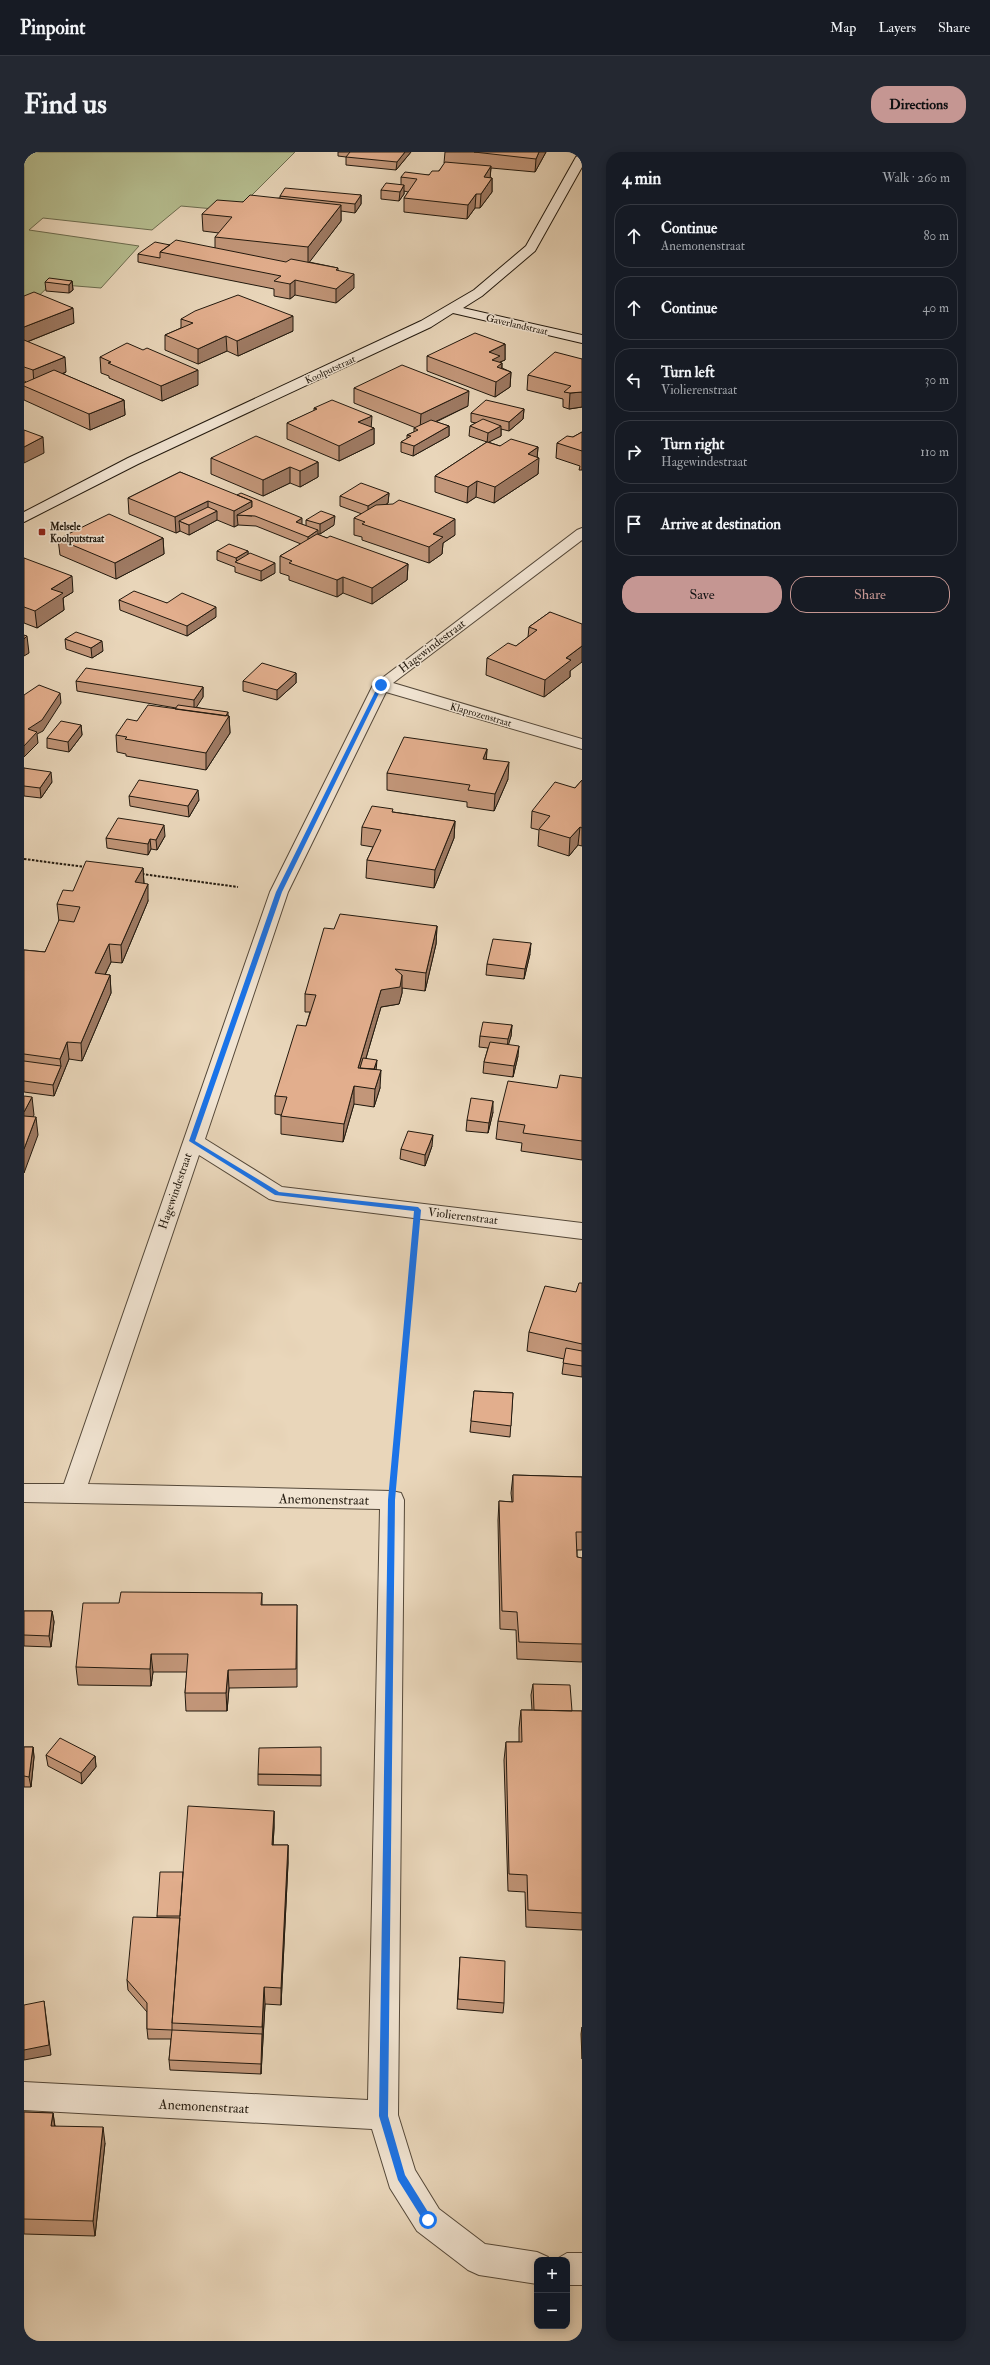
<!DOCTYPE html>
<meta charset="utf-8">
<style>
:root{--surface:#171b24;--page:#242831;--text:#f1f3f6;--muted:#9ea1a6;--line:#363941;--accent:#c59692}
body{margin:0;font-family:"IM FELL Double Pica",serif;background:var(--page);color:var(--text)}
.controls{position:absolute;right:12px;bottom:12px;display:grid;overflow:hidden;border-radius:8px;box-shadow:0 2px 10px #0003}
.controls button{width:36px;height:36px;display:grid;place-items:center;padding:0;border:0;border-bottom:1px solid var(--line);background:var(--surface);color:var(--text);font:20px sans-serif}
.stop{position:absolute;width:12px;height:12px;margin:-9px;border:3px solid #1a73e8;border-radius:50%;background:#fff}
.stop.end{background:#1a73e8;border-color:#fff;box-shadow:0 1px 4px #0008}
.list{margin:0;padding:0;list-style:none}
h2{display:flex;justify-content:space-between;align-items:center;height:52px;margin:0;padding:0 16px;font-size:17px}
h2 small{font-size:13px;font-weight:400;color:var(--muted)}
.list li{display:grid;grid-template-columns:26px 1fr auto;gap:12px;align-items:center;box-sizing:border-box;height:64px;margin:0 8px 8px;padding:0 8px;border:1px solid var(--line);border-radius:16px}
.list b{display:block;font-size:15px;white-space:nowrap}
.list p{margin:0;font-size:13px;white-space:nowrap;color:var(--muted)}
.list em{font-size:13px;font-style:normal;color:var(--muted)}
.actions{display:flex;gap:8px;padding:12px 16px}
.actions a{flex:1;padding:9px 0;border:1px solid var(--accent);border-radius:16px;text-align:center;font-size:14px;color:var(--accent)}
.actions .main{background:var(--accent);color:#111}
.icon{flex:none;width:22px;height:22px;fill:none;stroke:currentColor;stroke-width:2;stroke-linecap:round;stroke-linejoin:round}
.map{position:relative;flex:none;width:558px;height:2189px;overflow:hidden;border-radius:16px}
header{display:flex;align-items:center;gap:24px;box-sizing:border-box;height:56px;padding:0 20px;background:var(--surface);border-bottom:1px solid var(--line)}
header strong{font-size:19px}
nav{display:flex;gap:22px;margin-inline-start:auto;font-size:14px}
.intro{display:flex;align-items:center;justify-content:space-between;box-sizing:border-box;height:96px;padding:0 24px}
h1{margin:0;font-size:28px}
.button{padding:10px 18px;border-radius:16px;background:var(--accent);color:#111;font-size:14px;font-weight:700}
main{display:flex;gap:24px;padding:0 24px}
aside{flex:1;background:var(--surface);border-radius:16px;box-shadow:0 2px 10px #0003}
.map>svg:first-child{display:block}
.green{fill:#b6be90;stroke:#6c6c4f}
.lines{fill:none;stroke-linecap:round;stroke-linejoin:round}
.street-casing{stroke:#544839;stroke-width:2}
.secondary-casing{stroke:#22190e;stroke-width:2}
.path-far1{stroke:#22190e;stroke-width:2;stroke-dasharray:2.5 1.5;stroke-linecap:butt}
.path{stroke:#22190e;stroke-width:2.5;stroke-dasharray:3 2;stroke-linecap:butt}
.street{fill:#f1e4d2;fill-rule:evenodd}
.secondary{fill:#f1e4d2;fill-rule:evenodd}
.wall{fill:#c29679;stroke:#22190e}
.shaded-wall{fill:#9e7a63;stroke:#22190e}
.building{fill:#e2ae8d;stroke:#22190e}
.route{fill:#1a73e8}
.poi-dot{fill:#8f2418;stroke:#f1e4d2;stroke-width:1.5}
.labels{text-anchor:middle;stroke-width:3;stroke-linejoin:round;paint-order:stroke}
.far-street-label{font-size:10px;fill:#22190e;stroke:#f1e4d2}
.far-poi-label{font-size:10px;font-weight:bold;fill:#22190e;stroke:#f1e4d2;text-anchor:start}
.street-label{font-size:12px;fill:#22190e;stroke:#f1e4d2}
.near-street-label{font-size:14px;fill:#22190e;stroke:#f1e4d2}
</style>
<header>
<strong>Pinpoint</strong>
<nav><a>Map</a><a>Layers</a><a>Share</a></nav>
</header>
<div class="intro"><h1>Find us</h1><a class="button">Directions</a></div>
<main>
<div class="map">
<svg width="558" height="2189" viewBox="0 0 558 2189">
<rect width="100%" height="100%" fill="#e9d6ba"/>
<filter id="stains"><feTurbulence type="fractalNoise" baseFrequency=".005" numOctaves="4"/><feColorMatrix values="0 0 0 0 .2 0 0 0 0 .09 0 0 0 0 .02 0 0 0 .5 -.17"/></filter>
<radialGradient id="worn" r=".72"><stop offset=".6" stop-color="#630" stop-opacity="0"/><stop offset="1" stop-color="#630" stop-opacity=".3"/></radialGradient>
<path class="green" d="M0,0h271l-59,59 -55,-5 -29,24 -109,-12 -14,12 110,16 -38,42 -50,-4 -27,26z"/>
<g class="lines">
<g class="street-casing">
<path id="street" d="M558,376v12l-189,143 189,56v10l-196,-57 -98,200 -83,247 77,48 300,36v16l-305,-38 -8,-2 -70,-44 -111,329 304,7 9,2 3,7 -6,615 17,55 24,39 46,35 52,8 11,5 2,3h-13v24l-58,-9 -11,-5 -51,-39 -27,-43 -18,-59 -348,-19v-28l344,18 12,-591 -356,-7v-18h40l206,-592 103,-207 204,-155z
M543,2101h15v32h-15v-25h-12z"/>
</g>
<g class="secondary-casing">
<path id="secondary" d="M558,2v13l-47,84 -53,45 -19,12 119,27v8l-129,-30 -22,14 -293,137 -114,58v-10l104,-54 293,-137 53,-31 52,-44 50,-89z"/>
</g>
<path class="path-far1" d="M0,707l61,8
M118,722l96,13"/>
<path class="path" d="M371,1308l19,-210"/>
<use href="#street" class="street"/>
<use href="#secondary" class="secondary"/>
</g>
<path class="wall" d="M314,0h73l-15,18 -50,-5v-8l-8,-1z
M421,0h101l-11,20 -44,-4 -1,10h2v14l-12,16h-5l-8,11 -63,-7v-14l4,-6 -4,-1v3l-5,7 -18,-2v-9l20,-5v-8l28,-2 10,-4 6,-8h-1z
M337,43v9l-6,9 -14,-2v10l-32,41 29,6v2l16,18 -18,15 -41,-8 -5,4 -16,-3v-7l-136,-27v-8l32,-9 45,3v-11l4,-4 -16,-2 -1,-17 41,-12 37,-4v-2z
M48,129l1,9 -4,3 -23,-2 -1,-9z
M0,144l50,27 -47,19 39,30 -3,2 61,26 1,15 -35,15 -66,-30v-17l2,-1 -2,-1z
M157,167l112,12 -55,25 -11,-5 -29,13 -33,-14v-15l16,-7z
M481,192v16l-5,2v1h2v5l9,4 -1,15 -15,10 -68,-26v-15z
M76,205l98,28 -36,16 -53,-23v-2l-8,-3z
M558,207v48l-13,2 -6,-2v-8l-36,-9 1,-15z
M330,236l114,18 -32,16 13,4v10l-36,20 -12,-4v-10l6,-3v-4l7,-3v-4h2l-62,-25z
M290,256l60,20v16l-35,17 -52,-22v-16l27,-12z
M500,257l-1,10 -14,12 -8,-2v7l-13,6 12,4 38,1 -1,11 1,16 -44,29 -18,-6 -9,6 -32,-11v-16l52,-34 -18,-6 1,-10 6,-3 -5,-1v-9z
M558,280v38h-3l1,-4 -24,-8 1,-15 16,-6z
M187,306l107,4v15l-18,10 -10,-4 -27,13 -52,-22z
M156,320l126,54v-6l28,5 -14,9h-2v1l90,29 -1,16 -35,24 -29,-11 -6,4 -48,-17v-4l-9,-3v-17l21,-12 -45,-18 -18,-1 -4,2 -17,-7 -28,15 -9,-4 -4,2 -47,-19 -1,-16z
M365,341l-1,10 -2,1 69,31 -12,8 -1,11 -13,9 -67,-23v-3l-8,-2v-17l8,-4 -22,-8v-10z
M139,386l1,16 -48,25 -56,-24 -2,-16z
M193,399h31v4l27,18 -14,8 -26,-9v-5l-18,-7z
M0,406l49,34 -10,6 1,12 -27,18 -13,-5z
M95,448l48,3 49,14 -29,19 -67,-26z
M526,460l20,59v6l-26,20 -58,-22 1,-17 29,-12 12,-9 1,-10z
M41,487l38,12 -11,7 -26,-9z
M272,521v10l-19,17 -34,-9v-10z
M52,529l127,6v10l-7,10 33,9 1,17 -24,37 -80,-14v-2l-9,-2 -1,-17 21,-14 38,-12 1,-1 -99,-17z
M57,573l1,10 -13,17 -22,-4v-10z
M463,597l-1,10 22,20 -14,32 -27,-4v-5l-80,-12v-17z
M0,616l28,14 -11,16 -17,-2z
M558,628v66l-4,-1 -9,11 -31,-10 1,-16 -8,-2 1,-17 43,-23z
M105,644l70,4 -10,17 -59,-11z
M369,660l62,9 -1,17 -20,50 -68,-10 1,-18 6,-13 -12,-2 1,-18z
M141,684l-8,14 -6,-1 -3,6 -41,-7 -1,-10z
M119,716l1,15 4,18 -26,62 -11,-1 -6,13h5l1,18 -29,68 -13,-2 -15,37 -30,-4v-142l21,2 14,-30 -2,-18 16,-13z
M413,774l-1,18 -11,47 -23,-3v5l-3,11 -18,3 -15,51 10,12 4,18 -6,19 -20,-3 -11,38 -62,-8v-19l-6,-1v-18l31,-70 4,-14h-5v-18l29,-65z
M506,802l-6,25 -38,-4 1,-11z
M488,873l-1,11 -3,8 10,12 -5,21 -30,-4 1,-11 4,-14 -9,-1 1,-11z
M558,926v82l-61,-9 1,-8 -26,-4 2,-18 59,-33z
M469,960l-5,21 -22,-2 1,-11z
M408,994l-7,20 -25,-7 1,-10z
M558,1131v94l-20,-3 2,-15 -37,-8 2,-19 47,-40z
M450,1239l39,2 -3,44 -40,-5z
M489,1323l69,2v73h-5v7l5,1v104l-65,-3 -1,-29 -16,-1 -2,-109 1,-19 13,1 -1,-9z
M238,1441v12h35v82l-68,1 -2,23h-41l-1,-18 2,-21h-34l-2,14 -73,-1 -2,-18 43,-64z
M0,1459h28l2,11 -3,25 -27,-1z
M509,1532l39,27h10v219l-56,-3 -1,-35 -17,-1 -4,-131 2,-18h13v-14l2,-18h11l-1,-15z
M0,1595h9l1,10 -3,30h-7z
M22,1603l49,1 1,11 -14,17 -34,-18z
M234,1622l63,1v11l-63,-1z
M250,1659v17l-1,17h15v18l-7,142 -16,-1 -4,70 -91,-4 -1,-10 2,-21h-23l-1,-10v-17l-19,-22 -1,-10 30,-63v-1l26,-44z
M436,1805l44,46 -1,10 -46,-4z
M558,1875v32l-1,-25z
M0,1960l29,1 2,13 50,17 -10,93 -71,-2z"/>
<path class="shaded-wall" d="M381,0h6l-15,18 1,-8z
M515,0h7l-11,20 1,-13z
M467,14l-1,14 -6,-3z
M468,26v14l-12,16 1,-14z
M380,33v9l-5,7 1,-9z
M452,42l-1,14 -8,11 1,-14z
M337,43v9l-6,9v-9z
M317,53v16l-33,43v-17z
M330,122v14l-18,15v-14z
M271,128v15l-5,4v-15z
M48,129l1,9 -4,3v-8z
M49,156l1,15 -50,20v-16z
M269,164v15l-55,25 -1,-15z
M202,184l1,15 -29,13v-15z
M481,192v16l-5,2v3l2,-2 -1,15 10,-6 -1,15 -15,10 1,-15 -7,-30z
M41,205l1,15 -32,13 -1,-15z
M174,218v15l-36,16 -1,-15z
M445,239l-1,15 -48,23 1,-15z
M558,240v15l-13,2 1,-16z
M100,248l1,15 -35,15 -1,-16z
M500,257l-1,10 -14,12v-9z
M348,264l-1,14 3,-2v16l-35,17v-15l19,-24z
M425,274v10l-36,20 1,-10z
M477,274v10l-14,7 1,-10z
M19,285l1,16 -20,10v-16z
M514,295l-1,12 2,-1 -1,16 -44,29 1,-16 33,-33z
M294,310v15l-18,10v-16z
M266,315v16l-27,13v-16z
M453,329l-1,16 -9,6 1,-16z
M365,341l-1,10 -20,13v-10z
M184,349v14l9,-4v9l-28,15v-10l-10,-4 1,10 -4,2 -1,-16z
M228,349v15l-15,-1 1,10 -4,2v-16z
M311,364l-1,9 -14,9v-10z
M278,366v9l-6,-5z
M431,367v16l-12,8 -1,11 -13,9v-16l4,-13z
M294,378v10l-10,7v-10z
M139,386l1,16 -48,25 -1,-16z
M224,399v10l-11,2 -1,-5z
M251,411v10l-14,8v-10z
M384,412l-1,16 -35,24v-16z
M48,424l1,16 -10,6 1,12 -27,18 -2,-17 16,-22z
M319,425v16l-6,4v-17z
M192,455v10l-29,19v-10z
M3,484l2,17 -5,3v-17z
M78,489l1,10 -11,7 -1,-10z
M558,494v16l-12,9v6l-26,20 1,-17 21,-22z
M272,521v10l-19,17v-10z
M179,535v10l-9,14v-11z
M36,541l1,10 -18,28 -6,3 1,9 -14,14v-11l4,-17z
M204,560v6l1,-2 1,17 -24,37v-17z
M57,573l1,10 -13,17 -1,-10z
M463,597l-1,18 -3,-8z
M485,610l-1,17 -14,32 1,-17z
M27,620l1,10 -11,16 -1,-10z
M174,638l1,10 -10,17 -1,-11z
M431,669l-1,17 -20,50 1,-18z
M140,673l1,11 -8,14 -1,-10z
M556,675l-2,18 -9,11 1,-18z
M126,687l1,10 -3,6v-11z
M119,716l1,18 -9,-4z
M124,732v17l-26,62 -1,-18z
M413,774l-1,18 -11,47 1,-18z
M507,791l-1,11 -6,25 1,-10z
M85,792l2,18 -14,29 -2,-18z
M86,823l1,18 -29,68 -1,-18z
M378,823v18l-3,11 -18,3 -20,68 -3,-7 23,-78z
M488,873l-1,11 -4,14 1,-11z
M43,890l2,17 -15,37 -1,-11 8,-19 -1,-7z
M495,894l-1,10 -5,21 1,-11z
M353,908l-1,11 -4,5z
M357,918l-1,18 -6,19 1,-18z
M330,934v18l-11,38 1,-18z
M8,945l2,18 -10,18v-21z
M469,949v11l-5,21 1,-10z
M12,965l2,18 -14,38v-24z
M409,983l-1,11 -7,20v-11z
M28,1459l2,11 -3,25 -2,-11z
M127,1502l2,18 -2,14 -1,-17z
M204,1518l1,18 -2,23 -1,-18z
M9,1595l1,10 -3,30 -2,-10z
M71,1604l1,11 -14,17 -1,-11z
M250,1659v17l-2,34v-17z
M264,1693v18l-7,142v-17z
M240,1835l1,17 -4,70v-10z
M20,1849l7,54 -27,5v-10z
M29,1961l2,16 -4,-3z
M79,1975l2,16 -10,93 -2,-15z"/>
<path class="building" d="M326,0h55l-8,10 -51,-5z
M450,0h65l-3,7z
M421,10l46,4 -7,11 8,1 -11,16h-5l-8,11 -64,-7 13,-19 -16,-2 4,-5 24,3 3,-4h7z
M362,31l18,2 -4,7 -19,-2z
M261,36l76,7 -6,9 -75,-8z
M226,43l91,10 -33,42 -93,-10 17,-20 -30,-3 15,-14 26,2z
M152,88l110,22 5,-3 47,9 -2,2 18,4 -18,15 -41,-9 -5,4 -16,-3 7,-5 -121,-24z
M131,90l15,3 -10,7v6l-22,-4z
M25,126l23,3 -3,4 -24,-3z
M10,140l39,16 -49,19v-31z
M214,143l55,21 -56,25 -11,-5 -28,13 -33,-14 28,-12 -12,-4 14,-8z
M451,181l30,11 -16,8 11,4 -8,4 10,3 -5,4 14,5 -15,10 -69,-26z
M0,188l41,17 -32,13 -9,-3z
M103,191l16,7 4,-2 51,22 -37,16 -53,-23 3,-1 -11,-5z
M531,200l27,7v33l-12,1 -6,-1 7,-6 -43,-11z
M378,213l67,26 -48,23 -67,-26z
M30,218l70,30 -35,14 -65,-28v-3z
M308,248l40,16 -14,6 16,6 -35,18 -52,-23 30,-14 -3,-1z
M462,248l38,9 -15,13 -38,-9z
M459,267l18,7 -13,7 -18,-7z
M407,268l18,6 -35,20 -13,-4 10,-6 -4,-1 11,-5 -4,-2z
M0,278l19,7 -19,10z
M558,280v19l-25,-8 10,-7 6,1z
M232,284l62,26 -18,9 -10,-4 -27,13 -52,-22z
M487,287l27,8 -10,7 11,4 -44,29 -18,-6 -9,6 -33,-11 52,-34 13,4z
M156,320l72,29 -18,10 -26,-10 -33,16 -47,-19z
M337,331l28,10 -21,13 -28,-10z
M217,341l61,25 -6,4 22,8 -10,7 -53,-21 -18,-1 15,-8v-6l-15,-6z
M375,348l56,19 -22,15 10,3 -14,10 -67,-23 3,-2 -11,-4 22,-13 17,-1z
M184,355l9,4 -28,14 -10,-4z
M297,359l14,5 -15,8 -14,-4z
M85,362l54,24 -48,25 -57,-24z
M293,382l10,4 3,-2 78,28 -36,24 -29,-11 -6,3 -48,-17 3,-2 -12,-5z
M205,392l19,7 -12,7 -19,-7z
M226,401l25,10 -14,8 -26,-9z
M0,406l48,18 -21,13 12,4 -28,18 -11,-4z
M110,439l33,12 15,-10 34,14 -29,19 -68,-26z
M526,460l32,12v22l-16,12 5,2 -26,20 -58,-22 21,-15 8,3 21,-16 -8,-3z
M52,480l26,9 -11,7 -26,-9z
M0,483l3,1 -3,3z
M238,511l34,10 -19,17 -34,-9z
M62,516l117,19 -9,13 -118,-19z
M15,533l21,8 -18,27 -14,9 9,3 -13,14v-51z
M124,553l81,11 -23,37 -81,-14 2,-2 -11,-2 11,-16 10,2z
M154,553l50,7 -2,4 -51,-7z
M37,569l20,4 -13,17 -21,-4z
M380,585l83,12 -4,10 26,3 -14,32 -27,-4 2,-5 -83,-12z
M0,616l27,4 -11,16 -16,-2z
M115,628l59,10 -10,16 -59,-10z
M558,628v48l-2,-1 -10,11 -31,-9 11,-13 -18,-5 23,-29 20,6z
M348,654l21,3 -1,3 63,9 -20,49 -68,-10 14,-30 -19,-3z
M94,666l46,7 -8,15 -6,-1 -2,5 -42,-6z
M62,709l57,7 -8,14 13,2 -27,61 -12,-1 -14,29 15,2 -29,68 -14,-1 -7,17 -36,-5v-104l21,2 14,-32 15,2 6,-15 -23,-3 6,-14 10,1z
M316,762l97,12 -11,47 -31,-4 7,6 -2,12 -19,3 -23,78 23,2 -6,19 -21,-3 -10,38 -63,-8 6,-19 -12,-1 22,-71 9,1 10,-31 -11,-1 19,-66 10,1z
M469,787l38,4 -6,26 -38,-5z
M459,870l29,3 -4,14 -28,-3z
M466,890l29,4 -5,20 -30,-4z
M339,906l14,2 -3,9 -14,-1z
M0,909l37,5 -8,19 -29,-4z
M536,923l22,3v63l-59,-8 2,-8 -27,-4 10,-40 49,7z
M0,944l8,1 -8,15z
M447,946l22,3 -4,22 -22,-3z
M0,964l12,1 -12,32z
M384,979l25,4 -8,20 -24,-6z
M555,1131h3v61l-53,-12 16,-46 31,6z
M542,1196l16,3v15l-19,-3z
M450,1239l39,2 -2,33 -40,-5z
M489,1323l69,2v55h-6l1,25 5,1v86l-63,-2 -2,-30 -15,-1 -3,-110 14,1z
M97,1440l141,1 -1,12h36l-1,64 -68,1 -2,23h-41l3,-39h-37l-1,15 -74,-2 7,-64h36z
M0,1459h28l-3,25 -25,-1z
M509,1532l37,1 2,26 -38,-1z
M497,1558l61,1v202l-54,-3 -1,-35 -18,-1 -3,-132h16z
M36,1586l35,18 -14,17 -35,-18z
M0,1595h9l-4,30 -5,-1z
M297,1595v28l-63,-1 1,-26z
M164,1654l86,5 -2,34h16l-7,143 -17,-1 -2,40 -90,-4z
M136,1720h23l-3,44h-23z
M109,1765l47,1 -8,105v7l-25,-1v-26l-20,-23z
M436,1805l45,4 -1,42 -46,-4z
M20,1849l5,44 -25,5v-45z
M148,1878l90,4 -1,30 -92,-4z
M0,1960l29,1 -2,13 52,1 -10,94 -69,-2z"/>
<path class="route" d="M355,532l4,1 -101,207 -87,249 84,51 139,15 3,3 -26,290 -7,616 17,59 28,45 -5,5 -3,-2 -27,-43 -19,-64 9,-616 26,-289 -139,-16 -86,-54 87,-249z"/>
<rect class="poi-dot" x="14" y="376" width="8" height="8" rx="2"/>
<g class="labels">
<g class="far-street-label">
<text transform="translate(493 172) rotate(13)" y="4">Gaverlandstraat</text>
<text transform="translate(306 217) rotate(-25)" y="4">Koolputstraat</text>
<text transform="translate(457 562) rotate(16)" y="4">Klaprozenstraat</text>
</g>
<g class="far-poi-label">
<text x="26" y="378">Melsele<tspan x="26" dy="12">Koolputstraat</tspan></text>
</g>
<g class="street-label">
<text transform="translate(408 494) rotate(-37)" y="4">Hagewindestraat</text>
<text transform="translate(151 1039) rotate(-71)" y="4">Hagewindestraat</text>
<text transform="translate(439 1064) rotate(7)" y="4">Violierenstraat</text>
</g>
<g class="near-street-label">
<text transform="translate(300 1347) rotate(1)" y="5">Anemonenstraat</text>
<text transform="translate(180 1954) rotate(3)" y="5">Anemonenstraat</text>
</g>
</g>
<rect width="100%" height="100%" filter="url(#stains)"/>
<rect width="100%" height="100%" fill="url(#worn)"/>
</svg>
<div class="controls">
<button>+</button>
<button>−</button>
</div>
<div class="stop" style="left:404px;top:2068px"></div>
<div class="stop end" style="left:357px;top:533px"></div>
</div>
<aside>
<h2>4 min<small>Walk · 260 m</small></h2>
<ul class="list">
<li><svg class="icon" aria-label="ahead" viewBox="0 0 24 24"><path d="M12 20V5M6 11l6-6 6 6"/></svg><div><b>Continue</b><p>Anemonenstraat</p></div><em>80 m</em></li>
<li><svg class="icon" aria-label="ahead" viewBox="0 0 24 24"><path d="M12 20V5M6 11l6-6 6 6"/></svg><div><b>Continue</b></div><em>40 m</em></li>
<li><svg class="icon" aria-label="left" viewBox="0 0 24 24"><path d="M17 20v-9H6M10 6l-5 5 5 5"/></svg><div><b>Turn left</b><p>Violierenstraat</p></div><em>30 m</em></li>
<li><svg class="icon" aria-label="right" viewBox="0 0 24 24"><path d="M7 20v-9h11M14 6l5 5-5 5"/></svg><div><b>Turn right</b><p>Hagewindestraat</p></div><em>110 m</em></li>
<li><svg class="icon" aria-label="arrive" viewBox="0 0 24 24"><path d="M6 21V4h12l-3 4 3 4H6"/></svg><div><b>Arrive at destination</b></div></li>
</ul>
<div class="actions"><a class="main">Save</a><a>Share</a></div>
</aside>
</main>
